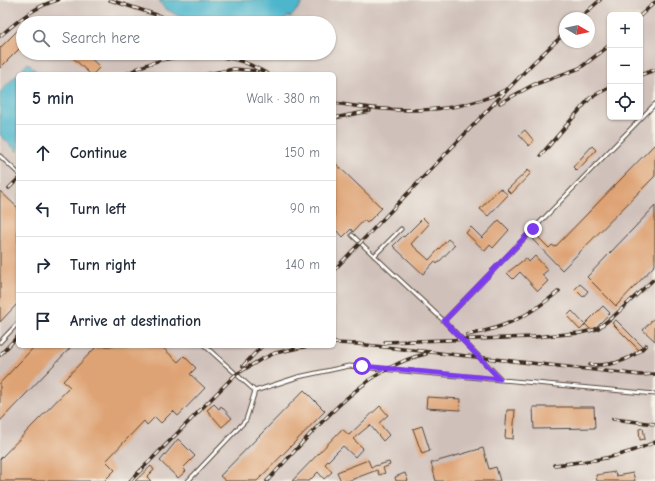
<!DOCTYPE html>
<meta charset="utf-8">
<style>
:root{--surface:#fff;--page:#f6f6f7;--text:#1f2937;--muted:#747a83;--line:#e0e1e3}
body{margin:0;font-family:"Comic Neue",sans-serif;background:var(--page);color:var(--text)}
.controls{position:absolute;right:12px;top:12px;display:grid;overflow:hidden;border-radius:6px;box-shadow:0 1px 3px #0004}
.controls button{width:36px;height:36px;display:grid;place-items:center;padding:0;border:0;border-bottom:1px solid var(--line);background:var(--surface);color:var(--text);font:20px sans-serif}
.compass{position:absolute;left:559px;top:12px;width:36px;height:36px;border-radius:50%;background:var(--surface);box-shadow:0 1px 3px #0004;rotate:99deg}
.stop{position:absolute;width:12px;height:12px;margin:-9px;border:3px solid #7c3aed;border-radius:50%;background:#fff}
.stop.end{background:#7c3aed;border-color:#fff;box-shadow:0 1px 4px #0008}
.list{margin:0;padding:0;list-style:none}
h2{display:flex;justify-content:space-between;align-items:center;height:52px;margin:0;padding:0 16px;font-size:17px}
h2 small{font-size:13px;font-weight:400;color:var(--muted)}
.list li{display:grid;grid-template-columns:26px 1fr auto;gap:12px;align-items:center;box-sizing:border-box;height:56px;padding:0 16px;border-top:1px solid var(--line)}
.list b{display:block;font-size:15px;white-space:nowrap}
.list em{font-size:13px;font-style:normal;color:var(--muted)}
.icon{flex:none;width:22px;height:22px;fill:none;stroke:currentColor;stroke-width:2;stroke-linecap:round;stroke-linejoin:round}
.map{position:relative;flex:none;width:655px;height:481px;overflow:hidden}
.search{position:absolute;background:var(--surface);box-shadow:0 1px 3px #0004;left:16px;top:16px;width:320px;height:44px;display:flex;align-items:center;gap:10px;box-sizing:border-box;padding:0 14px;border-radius:22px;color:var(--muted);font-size:15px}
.panel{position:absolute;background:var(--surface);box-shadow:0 1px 3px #0004;left:16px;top:72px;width:320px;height:276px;border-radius:6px}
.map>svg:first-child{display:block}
.industrial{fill:#cfc0ba;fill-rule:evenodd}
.water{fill:#4db6cc;stroke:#447075}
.building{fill:#dea374}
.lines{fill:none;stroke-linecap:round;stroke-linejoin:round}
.service-casing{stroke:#554536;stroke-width:5}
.service{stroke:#fff;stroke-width:3}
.rail-casing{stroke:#3b2a1e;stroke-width:3.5}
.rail{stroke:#f7f3e8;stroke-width:2;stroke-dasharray:6;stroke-linecap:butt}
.route{stroke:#7c3aed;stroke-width:5}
</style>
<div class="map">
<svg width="655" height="481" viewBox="0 0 655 481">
<rect width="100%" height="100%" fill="#f7f3e8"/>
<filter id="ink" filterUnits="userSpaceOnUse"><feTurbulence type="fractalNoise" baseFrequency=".025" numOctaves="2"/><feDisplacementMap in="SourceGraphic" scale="8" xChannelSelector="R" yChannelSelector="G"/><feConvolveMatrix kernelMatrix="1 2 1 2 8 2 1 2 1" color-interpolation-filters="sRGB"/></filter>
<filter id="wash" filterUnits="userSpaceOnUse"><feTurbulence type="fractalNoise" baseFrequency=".012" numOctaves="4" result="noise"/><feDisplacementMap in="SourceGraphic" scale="16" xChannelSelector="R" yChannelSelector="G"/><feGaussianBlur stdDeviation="0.9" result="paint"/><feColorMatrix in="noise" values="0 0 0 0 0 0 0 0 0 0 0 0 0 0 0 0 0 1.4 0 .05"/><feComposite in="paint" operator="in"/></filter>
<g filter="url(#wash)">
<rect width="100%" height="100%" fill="#e8e0bb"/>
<path class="industrial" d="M0,0h655v481h-655zM610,15h30v102h-30zM565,18h24v24h-24zM23,23h306v30h-306zM18,74h316v272h-316z"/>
<path class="water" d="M159,0h146l-14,17 -3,-1 -6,7h-90l-28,-15z
M28,63l11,11h-21v78l-18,-17v-43z"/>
<g id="blocks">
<path class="building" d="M18,30l5,6v9l-23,23v-20z
M68,53h17l15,14 -7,7h-3z
M525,130l9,11 -5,5 -10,-11z
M655,144v32l-93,94 -29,-30 4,-4 12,12 3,-3 3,2z
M592,146l4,4 -19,21 -4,-4z
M334,162l48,46 -15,15 -3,-3 -11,12 -2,-3 -8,8 -5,-6 -2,2 -2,-3z
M528,170l3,3 -20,21 -4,-4z
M500,188l8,7 -20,21 -8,-7z
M0,191l18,17v95l-18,19z
M655,206v59l-39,41 -29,-29z
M423,218l6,6 -18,20 18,16 19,-21 7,6 -18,19 -2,-3 -12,13 -30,-28 10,-10 1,1z
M499,220l10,10 -16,18 -3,-3 -5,6 -19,-18 5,-6 11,11z
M535,256l13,14 -6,5 6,6 -10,10 -18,-19 -7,7 -6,-6 19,-15 3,4z
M580,284l8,7 -5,6 -8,-8z
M603,306l7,7 -18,18 -7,-7z
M572,311l13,14 -5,5 -13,-14z
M655,317v24l-12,-11z
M616,320l26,26 -3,4 -27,-27z
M35,346h37l-72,75v-38z
M97,346h64l17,16 6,-6 12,12 -6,6 15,14 -27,28 -5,-5 -12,12 -6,-6 -8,8 -3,-4 -38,40 9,9 -11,11h-104v-22l70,-72 -7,-6z
M304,390l21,21 -68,70h-31l-6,-5z
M427,397l34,2 -1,11 -34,-2z
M214,404l5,5 2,-3 11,12 -10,9 -15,-17z
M380,406l8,9 -9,8 10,12 -6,6 -13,-16 -17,14 10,9 -8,9 -12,-11 -18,18 7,8 -8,7 -6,-7 -9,9h-17l50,-52 7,6z
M533,407h61l1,21 -61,1z
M507,410h8l-2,29 -8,-1z
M422,426l8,25 -8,3 -9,-25z
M643,428l2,11 -5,1 -1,-11z
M178,439l17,17 -12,12 3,3 -8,7 -18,-17z
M483,448l6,21 7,-2 4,14h-64l-5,-18z
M368,460l3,7 18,-5 1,3 -7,3 2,5 -6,2 -2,-5 -29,11h-7l-4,-9z
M151,466l3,4 -7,7 4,4h-16z
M615,472l1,4 17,-3 2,8h-38l-1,-6z
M405,473l3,8h-12l-1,-4z"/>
</g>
</g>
<g filter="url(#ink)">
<use href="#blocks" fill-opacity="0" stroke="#554536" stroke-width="1"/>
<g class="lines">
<g class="service-casing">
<path id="service" d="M0,156l18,17
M352,235l92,86
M374,256l27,-27
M0,342l18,-19
M205,346l50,45 43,-14 51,-11 306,28
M501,379l-57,-58 211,-217
M188,481l58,-61 9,-29"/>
</g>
<use href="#service" class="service"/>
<g class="rail-casing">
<path id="rail" d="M110,0l50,16 14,7
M640,16l15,-14
M580,18l20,-18
M0,36c18,-15 35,-30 58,-36
M127,74c27,-17 69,-22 101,-16 14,2 27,9 40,16
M208,74l26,-5 23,2
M640,75l15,-5
M334,103c56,9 121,14 173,-14
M500,103l33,-18 47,-17 30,-23
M334,118l36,-7
M541,155l49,-57 20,-11
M9,188l9,-9
M334,270l198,-206 33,-31
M467,335c38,-7 62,-19 92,-44
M385,342l149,-5 46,-4 17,-4 17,-13 41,-38
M334,343l23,1 284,31 14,-1
M0,355l18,-19
M590,365c22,1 41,-4 56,-20
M243,366l19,-20
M613,419l42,5
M554,465c39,-4 65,-7 101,-23
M130,481l105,-106 25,-15 15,-7 33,-7
M267,481c44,-46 94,-113 159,-127"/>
</g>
<use href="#rail" class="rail"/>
</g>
</g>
<g class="lines" filter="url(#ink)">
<path class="route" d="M362,366l138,13 -56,-58 89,-92"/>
</g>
</svg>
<div class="controls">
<button>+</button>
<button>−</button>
<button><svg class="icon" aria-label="locate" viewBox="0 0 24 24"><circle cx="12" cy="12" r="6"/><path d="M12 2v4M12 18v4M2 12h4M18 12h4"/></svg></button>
</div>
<svg class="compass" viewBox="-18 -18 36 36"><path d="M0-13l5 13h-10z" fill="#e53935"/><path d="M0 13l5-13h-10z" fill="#747a83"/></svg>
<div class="stop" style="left:362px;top:366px"></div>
<div class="stop end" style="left:533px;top:229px"></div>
<div class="search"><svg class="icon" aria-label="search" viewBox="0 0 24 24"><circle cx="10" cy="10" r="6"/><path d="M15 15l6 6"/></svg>Search here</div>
<section class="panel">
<h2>5 min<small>Walk · 380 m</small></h2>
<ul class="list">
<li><svg class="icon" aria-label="ahead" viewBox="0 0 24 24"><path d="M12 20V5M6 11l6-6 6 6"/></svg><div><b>Continue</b></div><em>150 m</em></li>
<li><svg class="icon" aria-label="left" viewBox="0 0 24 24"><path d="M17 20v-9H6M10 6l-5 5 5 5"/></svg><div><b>Turn left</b></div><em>90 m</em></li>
<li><svg class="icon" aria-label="right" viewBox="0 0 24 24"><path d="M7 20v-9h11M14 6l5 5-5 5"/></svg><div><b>Turn right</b></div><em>140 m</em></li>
<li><svg class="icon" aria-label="arrive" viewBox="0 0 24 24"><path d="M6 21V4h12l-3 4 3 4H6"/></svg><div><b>Arrive at destination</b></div></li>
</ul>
</section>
</div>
